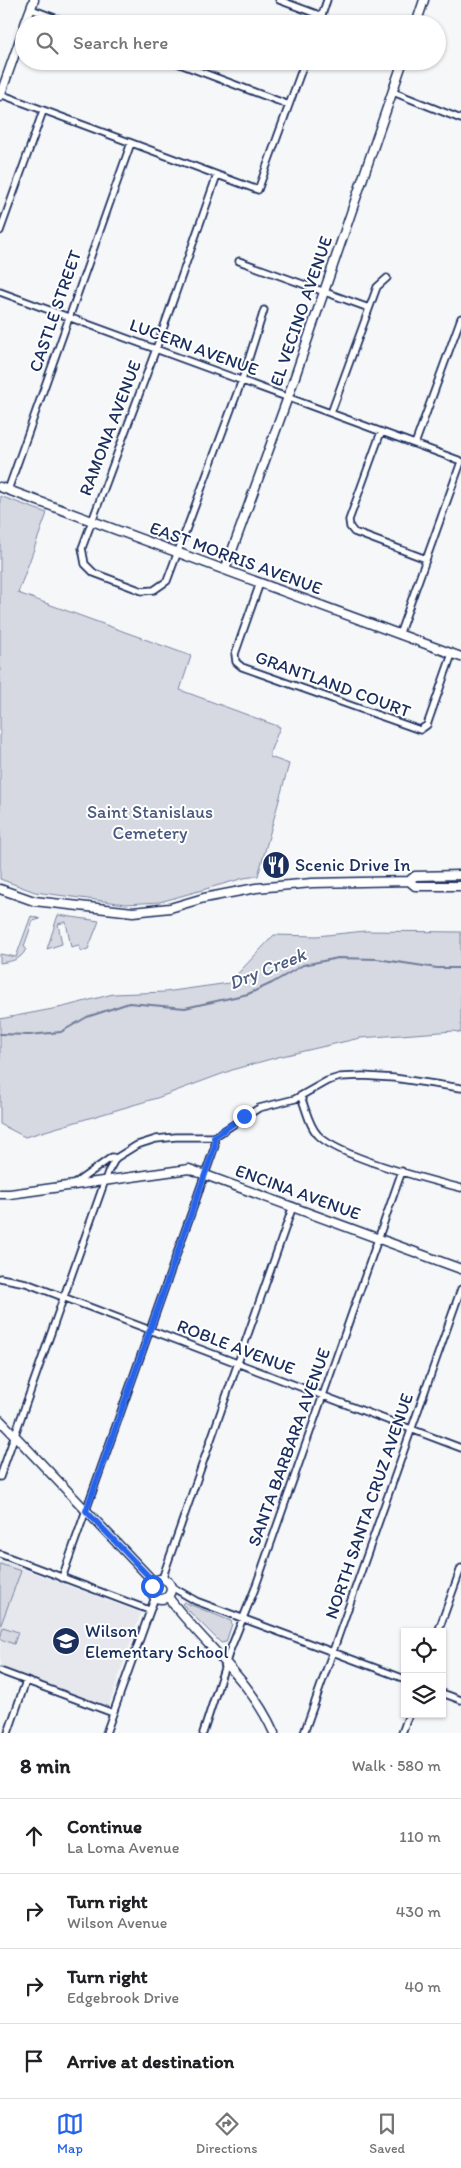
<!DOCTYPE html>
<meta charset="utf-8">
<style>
:root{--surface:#fff;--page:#f2f2f2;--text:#202124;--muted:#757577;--line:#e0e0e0;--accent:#2563eb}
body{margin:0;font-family:Itim,sans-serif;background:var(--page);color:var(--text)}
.controls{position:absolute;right:15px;bottom:15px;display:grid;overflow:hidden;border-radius:0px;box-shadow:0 1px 4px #0004}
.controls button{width:45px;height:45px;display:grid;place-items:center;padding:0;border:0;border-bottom:1px solid var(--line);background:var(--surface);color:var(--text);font:25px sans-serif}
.stop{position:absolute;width:15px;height:15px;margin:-11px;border:4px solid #2563eb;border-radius:50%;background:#fff}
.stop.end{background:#2563eb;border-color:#fff;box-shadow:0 1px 5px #0008}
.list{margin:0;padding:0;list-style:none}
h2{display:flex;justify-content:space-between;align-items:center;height:65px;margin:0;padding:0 20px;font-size:21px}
h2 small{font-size:16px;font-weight:400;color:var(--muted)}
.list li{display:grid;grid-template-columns:32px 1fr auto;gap:15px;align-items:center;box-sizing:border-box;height:75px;padding:0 20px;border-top:1px solid var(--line)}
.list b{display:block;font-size:19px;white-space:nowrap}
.list p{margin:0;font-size:16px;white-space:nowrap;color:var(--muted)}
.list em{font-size:16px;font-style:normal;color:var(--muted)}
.icon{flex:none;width:28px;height:28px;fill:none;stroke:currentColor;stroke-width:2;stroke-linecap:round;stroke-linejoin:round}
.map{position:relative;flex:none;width:461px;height:1733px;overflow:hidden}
.search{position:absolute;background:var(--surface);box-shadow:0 1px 4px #0004;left:15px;right:15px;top:15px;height:55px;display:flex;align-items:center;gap:12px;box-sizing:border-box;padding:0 18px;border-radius:28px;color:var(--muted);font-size:19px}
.sheet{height:365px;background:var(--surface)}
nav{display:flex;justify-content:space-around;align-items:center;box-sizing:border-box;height:70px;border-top:1px solid var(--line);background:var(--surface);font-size:14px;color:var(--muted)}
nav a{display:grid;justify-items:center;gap:2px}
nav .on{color:var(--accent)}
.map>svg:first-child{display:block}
.built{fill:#e6e8ee}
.green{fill:#d6d9e2;stroke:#7884a0}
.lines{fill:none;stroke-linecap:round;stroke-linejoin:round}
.stream{stroke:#707c99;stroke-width:2}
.street-casing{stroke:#1b2f5e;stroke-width:9}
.secondary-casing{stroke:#1b2f5e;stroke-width:11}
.street{stroke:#fff;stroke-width:5.5}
.secondary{stroke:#fff;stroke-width:8}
.route{stroke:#2563eb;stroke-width:6}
.labels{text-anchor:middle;stroke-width:4;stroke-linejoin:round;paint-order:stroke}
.street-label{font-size:18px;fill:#1b2f5e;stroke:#fff}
.park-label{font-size:18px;fill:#4a5a7f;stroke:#fff}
.poi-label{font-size:18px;fill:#1b2f5e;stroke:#fff;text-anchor:start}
.water-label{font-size:19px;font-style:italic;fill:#4d5c81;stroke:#fff}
</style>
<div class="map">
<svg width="461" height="1733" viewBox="0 0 461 1733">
<rect width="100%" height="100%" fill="#f6f7f9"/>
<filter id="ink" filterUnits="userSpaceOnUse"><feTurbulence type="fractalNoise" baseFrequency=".02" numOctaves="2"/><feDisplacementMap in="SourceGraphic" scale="10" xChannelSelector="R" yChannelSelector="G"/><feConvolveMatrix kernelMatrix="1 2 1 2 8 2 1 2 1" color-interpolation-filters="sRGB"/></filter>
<g filter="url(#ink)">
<path class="built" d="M0,1560l141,53 -32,92h-5l-104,-38z"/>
<path class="green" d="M0,496l47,17 -29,80 173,63 -11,34 100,37 -10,25v5l19,7 -31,112 -14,2 -84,24 -34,2 -91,-12 -35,-13z
M58,915l41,6 -11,28 -7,2 -2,-6 -8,2 -5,-25 -8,2 4,20 -15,5z
M31,916l9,3 -7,2 -9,25 2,3c-6,12 -15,12 -26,14v-9l16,3z
M365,931l96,1v101l-7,-2 -94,7 -82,19 -43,12 -78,29 -132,39 -25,-13v-105l63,-12 50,-13 52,-2 64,-9 45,-48 43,1z
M0,1564l21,7 -21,56z
M184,1602l47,19 1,3 -6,18 -5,1 -39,-39z
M3,1627l15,5 -4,12 -14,-5z"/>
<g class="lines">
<path class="stream" d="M0,1034l29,1 32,-3 26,-15 42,-14 56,5 63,-14 24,-11 31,-18 35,-7 39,1 60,9h24"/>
<g class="street-casing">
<path id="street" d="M279,0l43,16
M31,9l40,15
M319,24l8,-24
M172,61l117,44
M393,92l68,27
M0,94l258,96 47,-129
M217,175l-61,174 -74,199 3,16 9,9 48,18 12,-1 13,-9 75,-201 22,-70
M0,231l43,-120
M239,261l130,47
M0,292l461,169
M331,413l46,-126 10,-9
M381,432l-32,88 1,7 4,5 72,27
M415,444l46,-126
M8,490l123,-347
M260,583l-25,71 1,8 6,5 178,63 7,-5 25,-71
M399,635l62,-173
M301,1097c5,12 8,29 17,38 21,22 111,45 143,53
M74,1184l38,-27 4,1 21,-13 19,-6 20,-2h38l45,-29 36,-9 32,-18 13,-4 23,-1 31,2 67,10
M0,1278l26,5 435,165
M0,1477l108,-305 8,-14
M0,1554l149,56
M62,1578l153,-432 -1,-9
M162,1579l131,-373
M172,1587l24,14 209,78
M438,1632l23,-64
M0,1671l113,42
M442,1693l19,7
M8,1733l18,-52
M106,1733l49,-136
M203,1733l27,-83 24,-59 148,-420
M304,1733l157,-444
M402,1733l7,-19"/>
</g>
<g class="secondary-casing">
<path id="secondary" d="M25,24l9,-24
M416,24l8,-24
M0,96l24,-68
M0,487l461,170
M225,570l63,-173 115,-336
M409,881l6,5h46
M0,889l34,12 99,11 37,-4 34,-10 52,-10 56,-5 97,-2 6,-5 46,-1
M0,1194h10l179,-25 272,100
M0,1420l154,162
M151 1589a10 10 0 1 1 20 0a10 10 0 1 1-20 0Z
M168,1597c35,47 82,81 106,136"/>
</g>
<use href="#street" class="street"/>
<use href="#secondary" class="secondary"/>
</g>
</g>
<g class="lines" filter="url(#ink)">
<path class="route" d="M152,1586l2,-4 -68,-71 129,-365 -1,-9 30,-21"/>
</g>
<defs>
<g id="restaurant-disc" transform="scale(1.4375)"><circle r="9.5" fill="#1b2f5e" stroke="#fff"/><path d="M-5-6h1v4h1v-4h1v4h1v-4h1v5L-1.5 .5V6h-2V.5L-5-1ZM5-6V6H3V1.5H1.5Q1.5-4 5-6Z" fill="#fff"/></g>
<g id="school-disc" transform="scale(1.4375)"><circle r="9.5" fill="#1b2f5e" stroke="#fff"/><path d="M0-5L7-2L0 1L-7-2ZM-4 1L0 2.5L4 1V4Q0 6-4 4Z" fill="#fff"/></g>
</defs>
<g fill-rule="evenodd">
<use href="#restaurant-disc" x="276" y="865"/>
<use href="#school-disc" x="66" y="1641"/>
</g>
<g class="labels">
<g class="street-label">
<text transform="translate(55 311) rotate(-71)" y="6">CASTLE STREET</text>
<text transform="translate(301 311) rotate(-71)" y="6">EL VECINO AVENUE</text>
<text transform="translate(194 347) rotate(20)" y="6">LUCERN AVENUE</text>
<text transform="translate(110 428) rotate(-69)" y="6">RAMONA AVENUE</text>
<text transform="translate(236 558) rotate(20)" y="6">EAST MORRIS AVENUE</text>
<text transform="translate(333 684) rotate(20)" y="6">GRANTLAND COURT</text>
<text transform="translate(298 1192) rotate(20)" y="6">ENCINA AVENUE</text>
<text transform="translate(236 1347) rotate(21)" y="6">ROBLE AVENUE</text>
<text transform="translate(289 1447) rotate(-70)" y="6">SANTA BARBARA AVENUE</text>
<text transform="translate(369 1506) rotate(-71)" y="6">NORTH SANTA CRUZ AVENUE</text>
</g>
<g class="park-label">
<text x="150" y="818">Saint Stanislaus<tspan x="150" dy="21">Cemetery</tspan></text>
</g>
<g class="poi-label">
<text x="295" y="871">Scenic Drive In</text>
<text x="85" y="1637">Wilson<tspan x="85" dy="21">Elementary School</tspan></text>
</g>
<g class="water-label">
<text transform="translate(267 968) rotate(-22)" y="7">Dry Creek</text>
</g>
</g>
</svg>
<div class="controls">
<button><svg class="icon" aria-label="locate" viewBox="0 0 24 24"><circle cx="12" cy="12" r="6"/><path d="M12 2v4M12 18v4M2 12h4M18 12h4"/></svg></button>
<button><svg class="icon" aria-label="layers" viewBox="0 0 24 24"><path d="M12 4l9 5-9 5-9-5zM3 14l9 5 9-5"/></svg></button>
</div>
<div class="stop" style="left:152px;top:1586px"></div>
<div class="stop end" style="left:244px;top:1116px"></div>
<div class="search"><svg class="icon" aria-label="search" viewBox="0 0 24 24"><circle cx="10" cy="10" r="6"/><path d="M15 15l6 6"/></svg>Search here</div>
</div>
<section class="sheet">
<h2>8 min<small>Walk · 580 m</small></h2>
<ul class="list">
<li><svg class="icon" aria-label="ahead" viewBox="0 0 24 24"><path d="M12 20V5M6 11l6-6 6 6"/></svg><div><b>Continue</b><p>La Loma Avenue</p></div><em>110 m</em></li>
<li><svg class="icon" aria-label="right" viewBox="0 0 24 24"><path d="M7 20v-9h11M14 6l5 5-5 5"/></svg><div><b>Turn right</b><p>Wilson Avenue</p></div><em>430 m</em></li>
<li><svg class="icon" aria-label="right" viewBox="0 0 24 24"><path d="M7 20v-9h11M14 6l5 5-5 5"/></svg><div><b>Turn right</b><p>Edgebrook Drive</p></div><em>40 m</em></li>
<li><svg class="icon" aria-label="arrive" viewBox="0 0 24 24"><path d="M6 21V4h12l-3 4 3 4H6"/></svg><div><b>Arrive at destination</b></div></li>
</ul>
</section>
<nav>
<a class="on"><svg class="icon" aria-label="map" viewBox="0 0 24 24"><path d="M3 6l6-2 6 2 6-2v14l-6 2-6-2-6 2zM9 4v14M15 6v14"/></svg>Map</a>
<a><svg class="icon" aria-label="directions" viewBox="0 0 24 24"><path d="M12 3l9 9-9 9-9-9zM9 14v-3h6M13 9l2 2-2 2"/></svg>Directions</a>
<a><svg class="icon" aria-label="saved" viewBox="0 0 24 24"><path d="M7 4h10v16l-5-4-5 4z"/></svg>Saved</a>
</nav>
